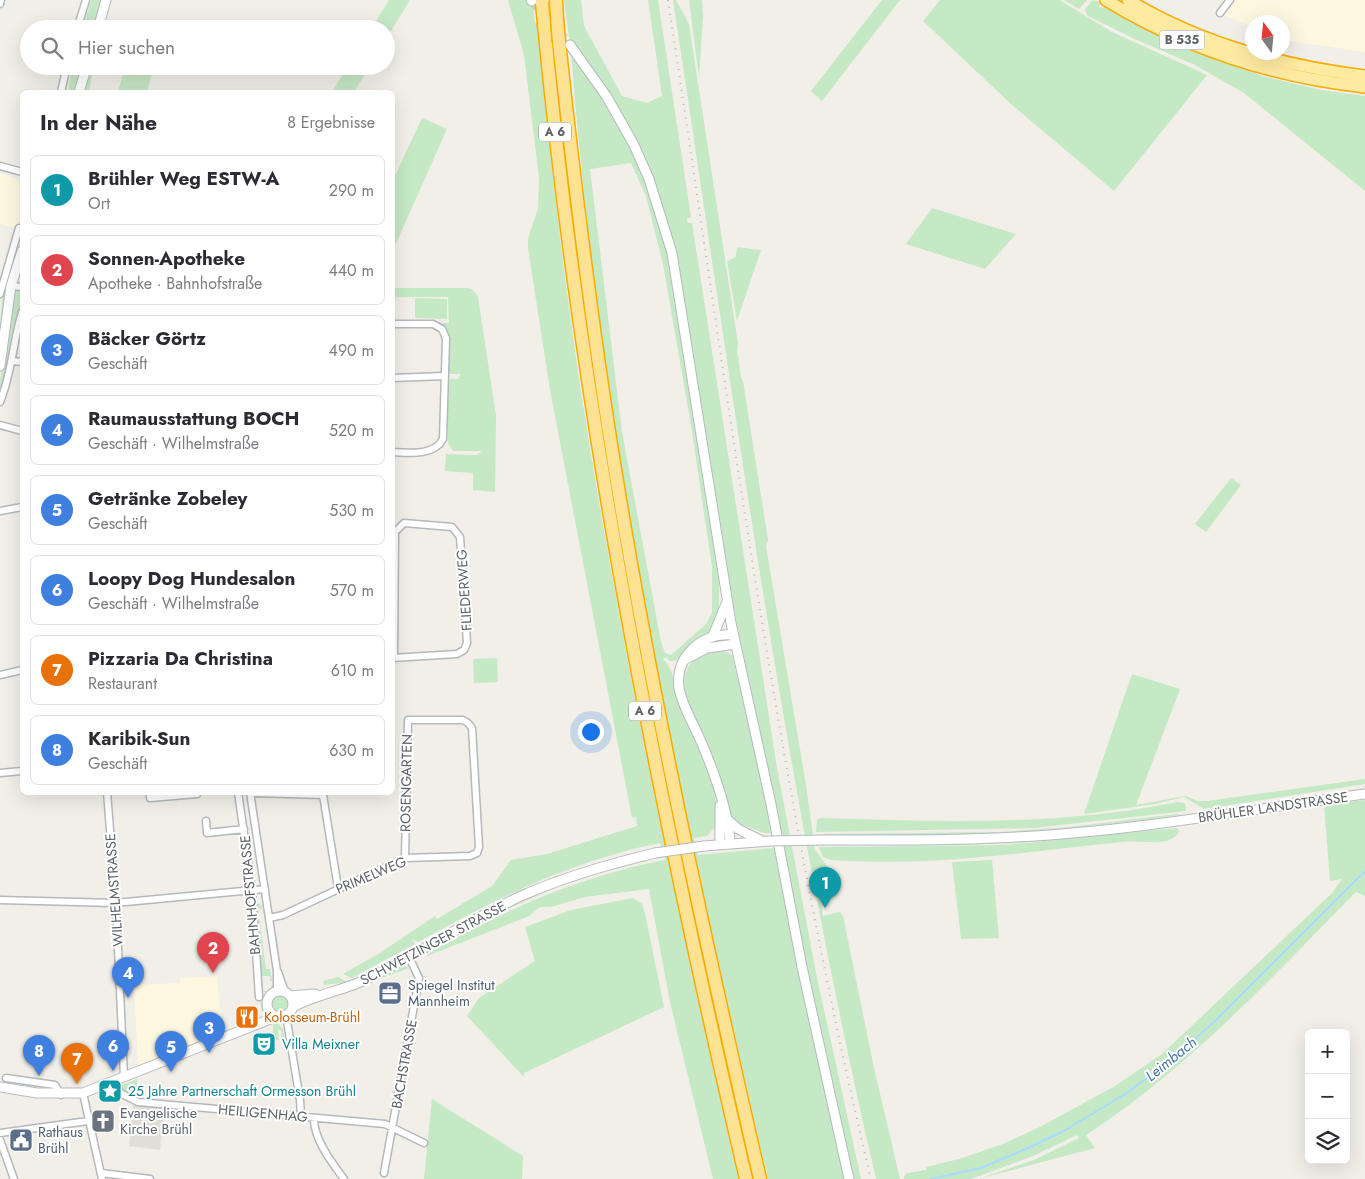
<!DOCTYPE html>
<html lang="de">
<meta charset="utf-8">
<style>
:root{--surface:#fff;--page:#f7f7f7;--text:#2b2b33;--muted:#7c7c81;--line:#e1e1e2;--accent:#ea4335}
body{margin:0;font-family:Jost,sans-serif;background:var(--page);color:var(--text)}
.controls{position:absolute;right:15px;bottom:15px;display:grid;overflow:hidden;border-radius:8px;box-shadow:0 5px 20px #0002}
.controls button{width:45px;height:45px;display:grid;place-items:center;padding:0;border:0;border-bottom:1px solid var(--line);background:var(--surface);color:var(--text);font:25px sans-serif}
.compass{position:absolute;left:1245px;top:15px;width:45px;height:45px;border-radius:50%;background:var(--surface);box-shadow:0 5px 20px #0002;rotate:345deg}
.you{position:absolute;left:590px;top:731px;width:18px;height:18px;margin:-12px;border:4px solid #fff;border-radius:50%;background:#1a73e8;box-shadow:0 0 0 8px #1a73e833}
.badge{display:grid;place-items:center;width:32px;height:32px;border-radius:50%;background:var(--accent);color:#fff;font-size:16px;font-weight:700}
.pin{position:absolute;translate:-50% -41px;filter:drop-shadow(0 1px 2px #0008)}
.pin::after{content:'';position:absolute;top:26px;width:18px;height:15px;background:inherit;clip-path:polygon(0 0,100% 0,50% 100%)}
.list{margin:0;padding:0;list-style:none}
h2{display:flex;justify-content:space-between;align-items:center;height:65px;margin:0;padding:0 20px;font-size:21px}
h2 small{font-size:16px;font-weight:400;color:var(--muted)}
.list li{display:grid;grid-template-columns:32px 1fr auto;gap:15px;align-items:center;box-sizing:border-box;height:70px;margin:0 10px 10px;padding:0 10px;border:1px solid var(--line);border-radius:8px}
.list b{display:block;font-size:19px;white-space:nowrap}
.list p{margin:0;font-size:16px;white-space:nowrap;color:var(--muted)}
.list em{font-size:16px;font-style:normal;color:var(--muted)}
.icon{flex:none;width:28px;height:28px;fill:none;stroke:currentColor;stroke-width:2;stroke-linecap:round;stroke-linejoin:round}
.map{position:relative;flex:none;width:1365px;height:1179px;overflow:hidden}
.search{position:absolute;background:var(--surface);box-shadow:0 5px 20px #0002;left:20px;top:20px;width:375px;height:55px;display:flex;align-items:center;gap:12px;box-sizing:border-box;padding:0 18px;border-radius:28px;color:var(--muted);font-size:19px}
.panel{position:absolute;background:var(--surface);box-shadow:0 5px 20px #0002;left:20px;top:90px;width:375px;height:705px;border-radius:8px}
.map>svg:first-child{display:block}
.commercial{fill:#fef7e0}
.education{fill:#e1ded6}
.green{fill:#c5e8c5;fill-rule:evenodd}
.lines{fill:none;stroke-linecap:round;stroke-linejoin:round}
.stream{stroke:#aadaff;stroke-width:2}
.secondary-tunnel{stroke:#ccccc8;stroke-width:9;stroke-dasharray:9 4.5;stroke-linecap:butt}
.minor-casing{stroke:#b5b8bc;stroke-width:9}
.secondary-casing{stroke:#b6babf;stroke-width:11}
.trunk-casing{stroke:#f9ab00;stroke-width:14}
.motorway-casing{stroke:#f9ab00;stroke-width:15}
.minor{stroke:#fff;stroke-width:6}
.secondary{stroke:#fff;stroke-width:9}
.trunk{stroke:#feeaa1;stroke-width:11}
.motorway{stroke:#fde293;stroke-width:12}
.rail{stroke:#b6b7b8;stroke-width:2;stroke-dasharray:1 6;stroke-linecap:butt}
.secondary-bridge-casing{stroke:#b6babf;stroke-width:11;stroke-linecap:butt}
.motorway-bridge-casing{stroke:#f9ab00;stroke-width:15;stroke-linecap:butt}
.secondary-bridge{stroke:#fff;stroke-width:9}
.motorway-bridge{stroke:#fde293;stroke-width:12}
.labels{text-anchor:middle;stroke-width:4;stroke-linejoin:round;paint-order:stroke}
.shield{fill:#fff;stroke:#8f9295;stroke-width:1}
.shield-label{font-size:12px;font-weight:bold;fill:#5f6368}
.street-label{font-size:14px;fill:#5f6368;stroke:#fff}
.service-label{font-size:14px;fill:#4e5e75;stroke:#fff;text-anchor:start}
.food-label{font-size:14px;fill:#c56008;stroke:#fff;text-anchor:start}
.culture-label{font-size:14px;fill:#0d838f;stroke:#fff;text-anchor:start}
.worship-label{font-size:14px;fill:#5b616d;stroke:#fff;text-anchor:start}
.water-label{font-size:15px;font-style:italic;fill:#4174aa;stroke:#fff}
</style>
<div class="map">
<svg width="1365" height="1179" viewBox="0 0 1365 1179">
<rect width="100%" height="100%" fill="#f1efe8"/>
<path class="commercial" d="M1231,0h134v52l-82,-12 -1,-18h-30v5l-32,-14z
M0,173l22,8v29l-5,19 -17,-5z
M217,976l5,57 -84,32 -4,-80 46,-2v-5z"/>
<path class="education" d="M133,1105l31,3 -4,42 -31,-4z"/>
<path class="green" d="M91,0h12l-9,29h-11z
M389,0h21l-24,39v-10h-15z
M508,0h19l6,7 2,16h2c12,125 26,251 45,375 41,262 97,522 156,781h-25l-43,-177 -21,-113 -64,8 -34,10h-11l-11,9 -102,40c7,-9 25,-15 35,-21 65,-35 130,-61 203,-75l-5,-17c-86,17 -163,55 -238,97l-4,2 -6,-3 3,5 -63,34 -9,-4 37,-21 55,-37 2,3 55,-33 19,-26 36,-6 90,-28 -1,-9 -4,1 -82,-428 -22,-142v-10l10,-29 1,-31 -15,-123z
M564,0h17l3,26 38,70 25,7 15,-7 -14,-96h10l33,217 -4,1 1,5h4l85,545 39,205 45,206h-8l-47,-213 -36,-187 -44,-207 -41,-270 -11,-57 -15,-50 -20,-49 -33,-59 -37,-49z
M673,0h3l13,24 49,320 -1,6 4,27 2,4 25,159 -2,6 40,239 9,65 15,20 7,23 -2,3 -15,3 3,17 17,-4 3,4 31,152 26,111h-24c-91,-389 -143,-785 -203,-1179z
M689,0h13l1,17 -4,60z
M882,0h18l-78,101 -11,-10z
M940,0h119l53,32 95,43 -93,116 -103,-87 -88,-83z
M1064,0h23l-8,9z
M1092,0l9,2 -2,5 4,1 2,-3 157,71 59,14 44,6v95l-121,-98 -49,-28 -58,-25 -49,-24 -3,-6z
M571,51c58,70 88,157 106,246l42,279v40l-9,17 -18,10 -15,17 -7,1 -4,-4 -3,2c16,19 6,18 14,38 14,40 48,86 38,130l-8,9 -13,2 4,17 76,-7 29,141 42,190h-77c-86,-371 -169,-751 -197,-1128zM631,163l15,33 17,68 28,161 21,142v46l-6,11 -35,31 -6,-2 -4,-11 -39,-210 -32,-263z
M72,66h11l-8,26h-7z
M91,66h3l-5,26h-5z
M125,66h29l-7,26h-29z
M348,66h22l-16,26h-22z
M422,118l25,11 -54,121v-70z
M932,208l84,26 -31,35 -79,-25z
M574,223l12,88 169,868h-4l-65,-287 -73,-381 -43,-287z
M737,247l24,3 -24,71 -10,-60 9,-4z
M10,261l6,1 -16,80c0,-29 2,-54 10,-81z
M393,288h74l6,2 5,7 18,119 -1,76 -22,-2v-17l-28,-2 1,-17 31,1 5,-4h-29l-5,-8v-64h10l3,-5h-12v-39l-7,-12h7l-1,-26h-55z
M15,291l7,1c0,14 -6,24 -9,37 -5,22 -6,44 -13,66v-15z
M415,298l32,1v20l-32,-1z
M1231,478l10,7 -35,47 -11,-8z
M724,651l8,4 39,167 1,11h-8l-21,-8h-4l-8,-9 -46,-124c-5,-27 13,-41 39,-41z
M497,658l1,24 -24,1 -1,-24z
M1132,674l48,15 -44,116 50,-9 11,5h10l158,-22v5l-161,25 -20,-12 -29,7 -71,10z
M1365,800v96l-9,-4c-85,86 -167,176 -270,243l9,13 -117,31 56,-19 45,-22 -2,-3 -44,21 -62,23h-67v-3l3,-3 19,-3v-3l33,-8 44,-15 37,-17 75,-41 47,-32 170,-161 10,-14 -12,2 -6,-76z
M1178,802l7,1 1,8 -153,17 -217,4 1,-12 4,-2c120,4 239,8 357,-16z
M1177,814l3,1c-101,15 -202,21 -305,21 -12,0 -43,3 -52,-2l176,-2 70,-5z
M1172,826l-151,17 -83,2 -113,-1z
M1177,828l2,3 -2,4c-12,12 -39,5 -55,7 -96,10 -193,25 -291,18l-8,-3 -4,-10 186,-2z
M652,860l-53,13 -42,14 -48,21 -88,46c66,-38 155,-87 231,-94z
M992,860l7,78 -38,1 -9,-77z
M633,898l9,6 3,9 19,94 -140,66v4l-57,-61 12,-18 56,-37 -10,-34 46,-17z
M255,901l7,5v3h-4l8,60h4l2,12h-2v-5h-8l-2,5z
M402,965l7,3 -41,15z
M338,977l10,5 -24,3 -1,-4z
M274,985v4l-9,11 -1,11 -2,2 -2,-14 5,-1v-6h-5v-5l2,-1 1,5h8v-5z
M272 1004a8 8 0 1 1 16 0a8 8 0 1 1-16 0Z
M277,1023l6,6 3,14 -4,-3 -1,-10h-3l1,9 -6,3v-18z
M137,1079v18l-12,-3 -3,-9z
M112,1089l4,10 -14,-1 -1,-5z
M432,1099l91,57 -1,23h-98z"/>
<g class="lines">
<path class="stream" d="M931,1179l50,-11 45,-19 41,-20 60,-36 48,-36 41,-37 149,-149"/>
<path class="secondary-tunnel" d="M532,1l38,44"/>
<g class="minor-casing">
<path id="minor" d="M0,4l1,-4
M1220,13l10,-13
M77,29l9,-29
M61,92l6,-26
M0,166l22,6
M11,286l11,1
M0,294l19,-66 3,1
M392,324h41l9,5 4,9 -3,101c-9,17 -33,14 -51,13
M13,361l9,1
M392,378l52,-2
M0,402c12,-29 13,-61 22,-90
M0,425l22,6
M0,511l22,-4
M392,658l65,-4 7,-4 3,-7 -7,-106 -8,-10 -48,-4 -9,9 -1,126
M0,675l22,-5
M0,773l22,-2
M107,792l9,114 8,171
M150,792v6l47,-4
M238,792l14,98 7,107
M250,792l27,179v21
M250,793l73,2 15,93
M206,821l1,12 37,-4
M0,900l115,3 150,-14
M269,918l14,-3 122,-57 65,-2 7,-3 2,-6 -7,-119 -4,-5 -5,-3h-55l-3,138
M278,972l7,20
M286,1015l14,85 1,17
M6,1078l49,7 6,10
M115,1080l5,13 18,9 247,22 39,19
M83,1093l19,86
M314,1118c-1,20 18,45 30,61
M0,1133l88,-12
M0,1140l14,39
M101,1173l49,6
M384,1173l35,-195 -10,-21"/>
</g>
<g class="secondary-casing">
<path id="secondary" d="M531,0l1,1
M98,29l8,-29
M570,45l37,52 27,48 15,34 23,74 59,370 40,181 31,163 47,212
M79,92l8,-26
M0,366l11,-80 11,-35
M713,636l13,-32
M686,659l21,-11 28,-4
M727,819l11,10 22,11
M824,840c64,0 128,1 192,-3 117,-6 233,-27 349,-43
M730,843c-1,-31 -18,-77 -31,-106 -7,-16 -17,-32 -20,-49 -4,-33 24,-56 54,-53
M720,844v-38
M704,846l66,-5
M267 1004a13 13 0 1 1 26 0a13 13 0 1 1-26 0Z
M290,996l25,-2
M293,1007c23,-13 50,-16 74,-28 52,-26 101,-58 154,-83 43,-19 88,-32 134,-43
M0,1087l37,6h46l195,-77"/>
</g>
<g class="trunk-casing">
<path id="trunk" d="M1106,0c79,48 167,77 259,87
M1128,0c71,43 155,66 237,76"/>
</g>
<g class="motorway-casing">
<path id="motorway" d="M556,0l1,19
M544,24c37,391 113,774 202,1155
M559,42c15,139 32,277 54,415 39,243 92,483 147,722"/>
</g>
<use href="#minor" class="minor"/>
<use href="#secondary" class="secondary"/>
<use href="#trunk" class="trunk"/>
<use href="#motorway" class="motorway"/>
<path class="rail" d="M668,0c60,394 110,791 203,1179"/>
<g class="secondary-bridge-casing">
<path id="secondary-bridge" d="M770,841l54,-1
M655,853l49,-7"/>
</g>
<g class="motorway-bridge-casing">
<path id="motorway-bridge" d="M542,3l2,21
M557,19l2,23"/>
</g>
<use href="#secondary-bridge" class="secondary-bridge"/>
<use href="#motorway-bridge" class="motorway-bridge"/>
</g>
<defs>
<g id="office-square" transform="scale(1.25)"><rect x="-9" y="-9" width="18" height="18" rx="4" fill="#5c6f8a" stroke="#fff"/><path d="M-6-3h4V-5.5h4V-3h4V5H-6ZM-1-4.5V-3h2v-1.5ZM-6 0V1H6V0Z" fill="#fff"/></g>
<g id="restaurant-square" transform="scale(1.25)"><rect x="-9" y="-9" width="18" height="18" rx="4" fill="#e8710a" stroke="#fff"/><path d="M-5-6h1v4h1v-4h1v4h1v-4h1v5L-1.5 .5V6h-2V.5L-5-1ZM5-6V6H3V1.5H1.5Q1.5-4 5-6Z" fill="#fff"/></g>
<g id="theatre-square" transform="scale(1.25)"><rect x="-9" y="-9" width="18" height="18" rx="4" fill="#0f9aa8" stroke="#fff"/><path d="M-5-5.5Q0-4 5-5.5V0Q5 5 0 6Q-5 5-5 0ZM-3.3-2.5H-1v1.5H-3.3ZM1-2.5H3.3v1.5H1ZM-2.8 1Q0 5.5 2.8 1Z" fill="#fff"/></g>
<g id="sight-square" transform="scale(1.25)"><rect x="-9" y="-9" width="18" height="18" rx="4" fill="#0f9aa8" stroke="#fff"/><path d="M0-6L1.8-2.2L6-1.7L2.9 1.2L3.7 5.4L0 3.3L-3.7 5.4L-2.9 1.2L-6-1.7L-1.8-2.2Z" fill="#fff"/></g>
<g id="church-square" transform="scale(1.25)"><rect x="-9" y="-9" width="18" height="18" rx="4" fill="#6b7280" stroke="#fff"/><path d="M-1.2-6h2.4v3.5h3.3v2.4h-3.3V6h-2.4V-.1h-3.3v-2.4h3.3Z" fill="#fff"/></g>
<g id="civic-square" transform="scale(1.25)"><rect x="-9" y="-9" width="18" height="18" rx="4" fill="#5c6f8a" stroke="#fff"/><path d="M-.6-6.5H3V-4.5H.6V-3L4-1V1h2V6H-6V1h2V-1L-.6-3ZM-1.2 2.5V6h2.4V2.5Z" fill="#fff"/></g>
</defs>
<g fill-rule="evenodd">
<use href="#office-square" x="390" y="993"/>
<use href="#restaurant-square" x="247" y="1017"/>
<use href="#theatre-square" x="264" y="1044"/>
<use href="#sight-square" x="110" y="1091"/>
<use href="#church-square" x="103" y="1121"/>
<use href="#civic-square" x="21" y="1140"/>
</g>
<g class="labels">
<g class="shield">
<rect x="1159.5" y="30.5" width="45" height="19" rx="4"/>
<rect x="539" y="122.5" width="32" height="19" rx="4"/>
<rect x="629" y="701.5" width="32" height="19" rx="4"/>
</g>
<g class="shield-label">
<text x="1182" y="44">B 535</text>
<text x="555" y="136">A 6</text>
<text x="645" y="715">A 6</text>
</g>
<g class="street-label">
<text transform="translate(464 590) rotate(-94)" y="5">FLIEDERWEG</text>
<text transform="translate(406 783) rotate(-89)" y="5">ROSENGARTEN</text>
<text transform="translate(1273 807) rotate(-8)" y="5">BRÜHLER LANDSTRASSE</text>
<text transform="translate(371 875) rotate(-23)" y="5">PRIMELWEG</text>
<text transform="translate(114 890) rotate(-94)" y="5">WILHELMSTRASSE</text>
<text transform="translate(250 895) rotate(-95)" y="5">BAHNHOFSTRASSE</text>
<text transform="translate(433 943) rotate(-28)" y="5">SCHWETZINGER STRASSE</text>
<text transform="translate(404 1064) rotate(-80)" y="5">BACHSTRASSE</text>
<text transform="translate(263 1113) rotate(5)" y="5">HEILIGENHAG</text>
</g>
<g class="service-label">
<text x="408" y="990">Spiegel Institut<tspan x="408" dy="16">Mannheim</tspan></text>
<text x="38" y="1137">Rathaus<tspan x="38" dy="16">Brühl</tspan></text>
</g>
<g class="food-label">
<text x="264" y="1022">Kolosseum-Brühl</text>
</g>
<g class="culture-label">
<text x="282" y="1049">Villa Meixner</text>
<text x="128" y="1096">25 Jahre Partnerschaft Ormesson Brühl</text>
</g>
<g class="worship-label">
<text x="120" y="1118">Evangelische<tspan x="120" dy="16">Kirche Brühl</tspan></text>
</g>
<g class="water-label">
<text transform="translate(1171 1059) rotate(-39)" y="5">Leimbach</text>
</g>
</g>
</svg>
<div class="controls">
<button>+</button>
<button>−</button>
<button><svg class="icon" aria-label="layers" viewBox="0 0 24 24"><path d="M12 4l9 5-9 5-9-5zM3 14l9 5 9-5"/></svg></button>
</div>
<svg class="compass" viewBox="-18 -18 36 36"><path d="M0-13l5 13h-10z" fill="#e53935"/><path d="M0 13l5-13h-10z" fill="#7c7c81"/></svg>
<div class="you"></div>
<div class="pin badge" style="left:825px;top:908px;background:#0f9aa8">1</div>
<div class="pin badge" style="left:213px;top:973px;background:#e0444e">2</div>
<div class="pin badge" style="left:209px;top:1053px;background:#3f7fe0">3</div>
<div class="pin badge" style="left:128px;top:998px;background:#3f7fe0">4</div>
<div class="pin badge" style="left:171px;top:1072px;background:#3f7fe0">5</div>
<div class="pin badge" style="left:113px;top:1071px;background:#3f7fe0">6</div>
<div class="pin badge" style="left:77px;top:1084px;background:#e8710a">7</div>
<div class="pin badge" style="left:39px;top:1076px;background:#3f7fe0">8</div>
<div class="search"><svg class="icon" aria-label="search" viewBox="0 0 24 24"><circle cx="10" cy="10" r="6"/><path d="M15 15l6 6"/></svg>Hier suchen</div>
<section class="panel">
<h2>In der Nähe<small>8 Ergebnisse</small></h2>
<ul class="list">
<li><span class="badge" style="background:#0f9aa8">1</span><div><b>Brühler Weg ESTW-A</b><p>Ort</p></div><em>290 m</em></li>
<li><span class="badge" style="background:#e0444e">2</span><div><b>Sonnen-Apotheke</b><p>Apotheke · Bahnhofstraße</p></div><em>440 m</em></li>
<li><span class="badge" style="background:#3f7fe0">3</span><div><b>Bäcker Görtz</b><p>Geschäft</p></div><em>490 m</em></li>
<li><span class="badge" style="background:#3f7fe0">4</span><div><b>Raumausstattung BOCH</b><p>Geschäft · Wilhelmstraße</p></div><em>520 m</em></li>
<li><span class="badge" style="background:#3f7fe0">5</span><div><b>Getränke Zobeley</b><p>Geschäft</p></div><em>530 m</em></li>
<li><span class="badge" style="background:#3f7fe0">6</span><div><b>Loopy Dog Hundesalon</b><p>Geschäft · Wilhelmstraße</p></div><em>570 m</em></li>
<li><span class="badge" style="background:#e8710a">7</span><div><b>Pizzaria Da Christina</b><p>Restaurant</p></div><em>610 m</em></li>
<li><span class="badge" style="background:#3f7fe0">8</span><div><b>Karibik-Sun</b><p>Geschäft</p></div><em>630 m</em></li>
</ul>
</section>
</div>
